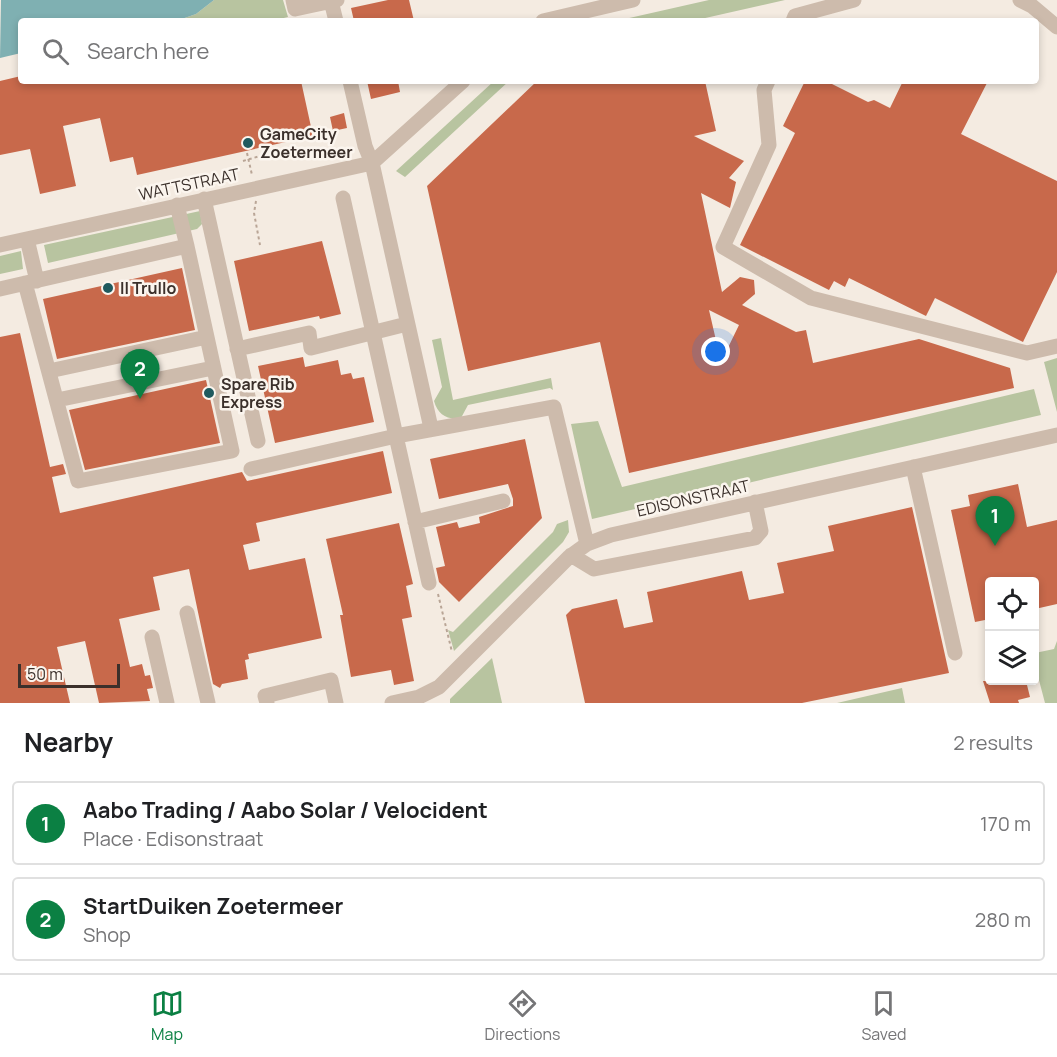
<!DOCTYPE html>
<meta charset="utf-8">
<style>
:root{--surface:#fff;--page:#f6f6f6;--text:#202124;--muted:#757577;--line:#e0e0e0;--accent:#0b8043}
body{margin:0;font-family:Manrope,sans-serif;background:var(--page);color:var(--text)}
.controls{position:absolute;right:18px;bottom:18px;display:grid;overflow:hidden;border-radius:6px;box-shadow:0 3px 9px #0003}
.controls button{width:54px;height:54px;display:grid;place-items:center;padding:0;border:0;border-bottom:2px solid var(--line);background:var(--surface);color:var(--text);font:30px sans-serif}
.scale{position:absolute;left:18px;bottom:15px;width:102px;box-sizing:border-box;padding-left:6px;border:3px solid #3b302b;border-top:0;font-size:16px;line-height:21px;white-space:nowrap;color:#3b302b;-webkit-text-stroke:4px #fbf5ee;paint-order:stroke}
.you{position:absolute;left:716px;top:352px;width:21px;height:21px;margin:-15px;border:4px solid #fff;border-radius:50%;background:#1a73e8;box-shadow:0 0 0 9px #1a73e833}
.badge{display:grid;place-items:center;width:39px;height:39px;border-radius:50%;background:var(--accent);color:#fff;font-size:20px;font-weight:700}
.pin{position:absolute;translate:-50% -50px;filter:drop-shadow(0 2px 3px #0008)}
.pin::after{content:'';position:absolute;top:32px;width:21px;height:18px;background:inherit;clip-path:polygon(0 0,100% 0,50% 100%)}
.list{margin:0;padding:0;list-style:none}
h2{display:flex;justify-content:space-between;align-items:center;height:78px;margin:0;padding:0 24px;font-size:26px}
h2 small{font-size:20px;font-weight:400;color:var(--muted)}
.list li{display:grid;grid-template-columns:39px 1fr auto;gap:18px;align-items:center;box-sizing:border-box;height:84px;margin:0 12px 12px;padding:0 12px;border:2px solid var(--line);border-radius:6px}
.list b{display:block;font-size:22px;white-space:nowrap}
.list p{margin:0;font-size:20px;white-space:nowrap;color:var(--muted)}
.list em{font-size:20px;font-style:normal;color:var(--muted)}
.icon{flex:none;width:33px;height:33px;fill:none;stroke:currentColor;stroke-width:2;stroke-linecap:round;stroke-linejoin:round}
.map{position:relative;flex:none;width:1057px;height:703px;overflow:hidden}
.search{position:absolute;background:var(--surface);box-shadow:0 3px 9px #0003;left:18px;right:18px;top:18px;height:66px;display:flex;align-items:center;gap:15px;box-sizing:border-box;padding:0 21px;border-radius:6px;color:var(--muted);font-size:22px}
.sheet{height:270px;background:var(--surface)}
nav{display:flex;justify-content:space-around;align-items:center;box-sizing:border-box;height:84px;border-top:2px solid var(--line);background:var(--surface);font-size:16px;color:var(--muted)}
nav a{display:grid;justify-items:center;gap:3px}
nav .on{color:var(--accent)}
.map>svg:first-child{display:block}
.green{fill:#b8c4a0}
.water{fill:#7fb0b2}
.building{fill:#c8694b;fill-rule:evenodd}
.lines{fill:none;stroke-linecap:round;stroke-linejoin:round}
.path{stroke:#b9a596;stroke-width:2;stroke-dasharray:3 3;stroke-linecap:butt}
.minor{stroke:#cdbbac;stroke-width:15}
.poi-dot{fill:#1f5a5e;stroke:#fbf5ee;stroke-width:2}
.labels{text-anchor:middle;stroke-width:5;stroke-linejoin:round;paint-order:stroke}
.poi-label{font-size:16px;font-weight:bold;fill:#3b302b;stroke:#fbf5ee;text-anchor:start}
.street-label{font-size:16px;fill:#3b302b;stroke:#fbf5ee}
</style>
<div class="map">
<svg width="1057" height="703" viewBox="0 0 1057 703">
<rect width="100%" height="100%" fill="#f4ebe1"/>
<path class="green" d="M214,0h69l5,17 -17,4h-95l20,-7z
M709,0h76l-93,21h-76z
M494,81h15l-104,96 -9,-6z
M200,211l2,13 -5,5 -149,34 -4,-18z
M21,251l2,18 -23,5v-18z
M441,338l12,62 98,-22 2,12 -3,-2 -82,17 -7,13c-14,2 -23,-3 -27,-17l8,-14 -10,-47z
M1057,358v54l-13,-50z
M1034,389l7,26 -449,104 -21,-95 27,-3 24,66z
M568,520l1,12 -6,10 -109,109 -6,-21 5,2 100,-100 4,-8z
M1057,641v62h-12l-10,-38v-12l19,-4z
M492,658l10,45h-52v-4z
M902,688l3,15h-68z"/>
<path class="water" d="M1,0h213l-18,14 -20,7h-155v32l-21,5z"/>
<path class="building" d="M388,0h21l5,21h-60l-3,-13z
M21,76v5h280l12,55 -176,39 -4,-18 -23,5 -10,-44 -37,8 13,60 -36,8 -10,-45 -30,6v-74z
M367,81h31l2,11 -29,7z
M537,81h168l11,50 -22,5 50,25 -15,17 7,4 -6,26 -29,-15 21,99 18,-15 14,3 1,14 -13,11 54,27 10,-2 7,33 106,-24 91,29 4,20 -385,85 -29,-131 -132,29 -41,-185zM709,310l30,15 -18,37z
M805,81h21l42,21 6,-2 16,8 13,-27h85l-27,53 96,47v91l-34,70 -88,-44 -9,18 -77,-38 -4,9 -11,-6 -5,9 -89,-45 55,-112 -12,-7z
M344,113l3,15 -14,3 -3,-14z
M322,241l19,73 -21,5 -1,-3 -70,15 -15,-70z
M182,268l13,62 -138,29 -14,-60z
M20,333l30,134 13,-3 3,10 -14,3 8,36 182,-41 5,9 136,-30 9,42 -136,30 4,18 -17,4 6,25 56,-12 17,80 -74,16 1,5 -4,1 3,19 -26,5 -2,4 -7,-4 -24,-115 -36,8 7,33 -41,9 11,48 12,-3 3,12 5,-1 3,13 -6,1 3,12 -51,2 -14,-62 -28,6 13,56h-70v-366z
M303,357l2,10 33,-7 3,15 10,-2 2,6 11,-2 10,45 -99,21 -17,-77z
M206,380l14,63 -135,27 -16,-60z
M525,439l17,79 -83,84 -20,-20 -3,-14 9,-2 -9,-39 21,-5 2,6 21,-5 -1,-6 34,-11v-7l-5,-15 -69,15 -9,-40z
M1018,484l9,43 30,-7v84l-22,5v-27h-45v37l-15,3 -24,-112 19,-4 -2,-11z
M912,507l37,166 -147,30h-217l-19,-88 6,-6 45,-10 7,29 29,-6 -6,-30 95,-21 7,29 35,-7 -7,-30 57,-12 -6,-25z
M399,523l14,61 -7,2 6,31 -10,2 12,62 -20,4 -3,-15 -40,7 -11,-62h3l-17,-76z
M983,681h43l4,16 -12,3 1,3h-29z"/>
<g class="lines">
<path class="path" d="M247,153l5,22
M243,161l17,-5
M256,201l-2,12 6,32
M438,594l14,58"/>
<path class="minor" d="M293,0l2,9 42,-9
M1020,0l12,6 25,21
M331,1l5,20
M543,21l90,-21
M793,21l2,-5 59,-16
M350,81l15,65 7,17 59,265
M768,81l-4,9 5,55 -46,102 88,51 216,55 30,-7
M204,199l54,242
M27,239l10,42
M0,245l372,-82 91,-82
M25,283l53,198 154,-30 -45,-205
M0,289l187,-43 -10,-41
M237,349l72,-16 2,15 96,-24
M49,371l158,-34
M57,400l156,-32
M913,467l42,186
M251,469l145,-33 -53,-238
M415,522l88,-21
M571,555l23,14 161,-31 6,-7 -6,-29
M429,583l-33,-147 158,-29 33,137
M187,613l21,90
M152,637l15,66
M267,703l-2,-7 66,-16 5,23
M392,703l27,-6 20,-10 130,-130 18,-13 24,-9 446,-100"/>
</g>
<g class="poi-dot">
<circle cx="248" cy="143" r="6"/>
<circle cx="108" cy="288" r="6"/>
<circle cx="209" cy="393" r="6"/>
</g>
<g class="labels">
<g class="poi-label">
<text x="260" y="140">GameCity<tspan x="260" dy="18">Zoetermeer</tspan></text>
<text x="120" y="294">Il Trullo</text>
<text x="221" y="390">Spare Rib<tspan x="221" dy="18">Express</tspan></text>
</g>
<g class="street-label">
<text transform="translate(189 184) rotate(-12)" y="6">WATTSTRAAT</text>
<text transform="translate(693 498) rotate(-13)" y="6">EDISONSTRAAT</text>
</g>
</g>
</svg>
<div class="controls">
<button><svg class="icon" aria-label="locate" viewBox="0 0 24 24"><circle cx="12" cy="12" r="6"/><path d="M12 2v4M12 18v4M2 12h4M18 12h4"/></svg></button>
<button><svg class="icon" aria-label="layers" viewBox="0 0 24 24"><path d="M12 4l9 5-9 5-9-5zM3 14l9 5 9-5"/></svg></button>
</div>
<div class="scale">50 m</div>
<div class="you"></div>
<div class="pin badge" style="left:995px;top:546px">1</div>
<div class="pin badge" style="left:140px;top:399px">2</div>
<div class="search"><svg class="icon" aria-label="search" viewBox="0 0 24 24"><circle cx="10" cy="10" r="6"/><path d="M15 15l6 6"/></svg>Search here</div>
</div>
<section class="sheet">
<h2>Nearby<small>2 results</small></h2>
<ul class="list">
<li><span class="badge">1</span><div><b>Aabo Trading / Aabo Solar / Velocident</b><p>Place · Edisonstraat</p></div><em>170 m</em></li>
<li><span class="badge">2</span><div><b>StartDuiken Zoetermeer</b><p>Shop</p></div><em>280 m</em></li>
</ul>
</section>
<nav>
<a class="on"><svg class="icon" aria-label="map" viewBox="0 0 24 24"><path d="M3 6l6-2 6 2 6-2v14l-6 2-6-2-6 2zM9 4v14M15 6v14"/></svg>Map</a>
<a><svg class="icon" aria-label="directions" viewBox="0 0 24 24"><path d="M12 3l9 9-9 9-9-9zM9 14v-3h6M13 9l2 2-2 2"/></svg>Directions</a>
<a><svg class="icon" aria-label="saved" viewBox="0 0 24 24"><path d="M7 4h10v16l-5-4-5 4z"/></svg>Saved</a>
</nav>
